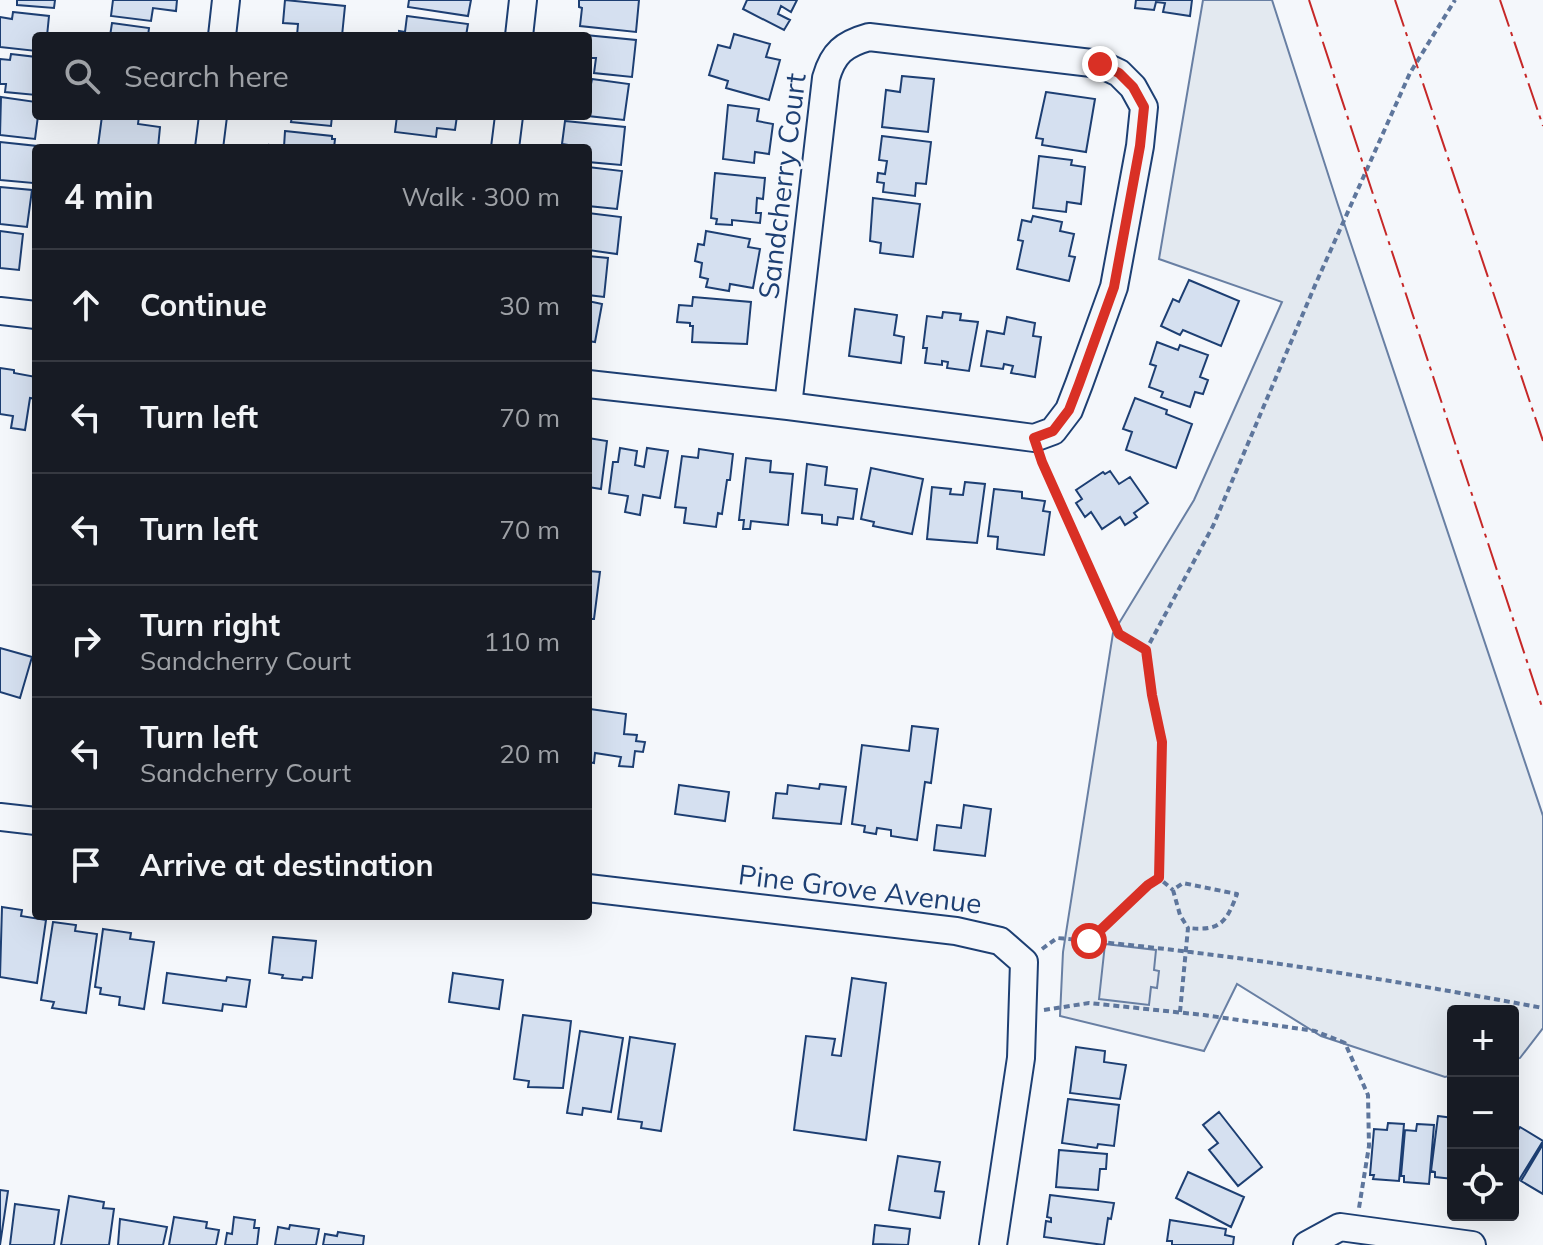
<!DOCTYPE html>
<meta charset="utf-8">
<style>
:root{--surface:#171b24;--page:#242831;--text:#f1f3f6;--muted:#9ea1a6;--line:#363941}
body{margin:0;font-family:Mulish,sans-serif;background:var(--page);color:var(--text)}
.controls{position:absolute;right:24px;bottom:24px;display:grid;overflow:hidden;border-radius:8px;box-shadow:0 8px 32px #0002}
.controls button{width:72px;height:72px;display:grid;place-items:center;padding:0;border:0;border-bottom:2px solid var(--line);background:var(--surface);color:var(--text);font:40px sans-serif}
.stop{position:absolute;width:24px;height:24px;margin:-18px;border:6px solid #d93025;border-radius:50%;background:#fff}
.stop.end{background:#d93025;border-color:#fff;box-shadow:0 2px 8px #0008}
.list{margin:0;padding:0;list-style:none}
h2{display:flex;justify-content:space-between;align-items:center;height:104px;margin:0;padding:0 32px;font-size:34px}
h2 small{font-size:26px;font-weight:400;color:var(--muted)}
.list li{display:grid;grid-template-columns:52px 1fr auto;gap:24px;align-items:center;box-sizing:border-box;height:112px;padding:0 32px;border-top:2px solid var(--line)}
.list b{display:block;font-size:30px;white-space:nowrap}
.list p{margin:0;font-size:26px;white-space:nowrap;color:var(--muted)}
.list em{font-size:26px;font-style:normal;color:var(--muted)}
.icon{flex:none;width:44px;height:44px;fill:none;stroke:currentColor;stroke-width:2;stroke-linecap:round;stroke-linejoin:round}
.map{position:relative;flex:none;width:1543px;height:1245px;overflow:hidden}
.search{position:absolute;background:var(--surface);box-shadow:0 8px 32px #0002;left:32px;top:32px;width:560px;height:88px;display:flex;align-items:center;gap:20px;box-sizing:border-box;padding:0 28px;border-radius:8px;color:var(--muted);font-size:30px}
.panel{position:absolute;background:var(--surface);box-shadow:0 8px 32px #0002;left:32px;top:144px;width:560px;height:776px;border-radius:8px}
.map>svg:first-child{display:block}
.green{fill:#e3e9f0;stroke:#687fa3;stroke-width:2}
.parking{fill:#e3e8f0;stroke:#687fa3;stroke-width:2}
.building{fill:#d5e0f0;stroke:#1d3f73;stroke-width:2}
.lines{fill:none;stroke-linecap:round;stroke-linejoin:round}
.minor-casing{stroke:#1d3f73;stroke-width:30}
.path{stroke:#5e769c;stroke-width:4;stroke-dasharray:6 4;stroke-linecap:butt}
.minor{stroke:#f4f7fb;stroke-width:26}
.power{stroke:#c62828;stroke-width:2;stroke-dasharray:28 6 4 6;stroke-linecap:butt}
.route{stroke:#d93025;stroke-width:10}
.labels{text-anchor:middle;stroke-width:6;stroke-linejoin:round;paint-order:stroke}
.street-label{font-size:28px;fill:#1d3f73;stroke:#f4f7fb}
</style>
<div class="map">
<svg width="1543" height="1245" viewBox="0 0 1543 1245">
<rect width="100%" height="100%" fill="#f4f7fb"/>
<path class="green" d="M1203,0h69l66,205 205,611v212l-23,30 -7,2v-49h-60v64l-8,2 -124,-41 -84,-52 -33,67 -144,-35 3,-64 50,-319 81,-133 88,-198 -123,-43z"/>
<path class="parking" d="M1105,944l51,6 -2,20 5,1 -2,17 -6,-1 -2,18 -50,-6z"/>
<path class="building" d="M17,0h38l-1,8 -37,-3z
M113,0h64l-1,11 -23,-3 -2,13 -40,-5z
M285,0l60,6 -3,30h-45l1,-12 -15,-1z
M409,0h62l-3,16 -60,-9z
M579,0h60l-3,32 -56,-6 2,-18 -3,-1z
M747,0h50l-6,12 -10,-6 -3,8 12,6 -6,10 -41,-21z
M1136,0h56l-2,16 -27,-4 2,-9 -9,-1 -2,8 -19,-2z
M13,12l36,4 -2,20h-11v15l-36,-4v-30l12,2z
M407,16l61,8 -2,12h-67v-5l6,1z
M112,23l37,5 -1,8h-38z
M575,34l61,6 -4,37 -38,-4 2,-15h-8v-22h-13z
M734,34l36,10 -4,13 14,3 -11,40 -43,-12 2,-7 -19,-6 9,-30 12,3z
M11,54l25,3v38l-31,-3 1,-8h-6v-25l10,1z
M902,76l32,3 -6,53 -46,-5 4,-37 14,2z
M592,79l37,5 -5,36 -36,-4v-32h3z
M1046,92l49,7 -9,53 -44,-7 1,-6 -7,-1z
M1,97l35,5v14h2l-3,23 -35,-4z
M728,105l31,4 -2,12 16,3 -4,30 -14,-2 -1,11 -31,-4z
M102,116h37l-1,8 22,3 -2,21 -60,-2z
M292,116h40l-1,10 -40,-4z
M397,116h60l-2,14 -18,-2 -1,9 -41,-5z
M565,121l60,6 -4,38 -33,-3v-14l-26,-4z
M285,131l47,5v3h3l-1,9h-65v-3l15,2z
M882,136l49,6 -5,42 -10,-1 -1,13 -32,-4 1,-9 -7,-1 1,-9 7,1 2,-13 -8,-1z
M0,142l37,4 -4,37 -33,-3z
M1039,156l33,4 -1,5 14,2 -4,37 -14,-2 -1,10 -33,-4z
M588,167l34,4 -5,38 -29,-3z
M715,173l50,5 -2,21 -6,-1 -1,15h5l-1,10 -28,-3v5l-16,-1 1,-5 -6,-1z
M0,187l32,3 -5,37 -27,-3z
M873,198l47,6 -7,53 -33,-4 1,-10 -11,-2z
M588,213l33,4 -4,37 -29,-4z
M1033,216l29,6 -2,9 14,3 -5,22 6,1 -6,24 -52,-12 6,-28 -5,-1 4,-20 9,2z
M0,231l23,3 -4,36 -19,-2z
M706,231l44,8 -2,8 12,2 -7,39 -23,-4 -1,7 -23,-4 2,-8 -8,-2 2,-14 -7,-2 3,-17 6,1z
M588,256l20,2 -4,39 -16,-2z
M1189,280l50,21 -18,45 -38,-16 -3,5 -19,-9 12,-27 6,3z
M693,297l58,5 -4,42 -55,-2 1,-16h-3v-3l-13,-1 2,-17 13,1z
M588,301l14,3 -7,38 -7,-1z
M855,309l42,6 -3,20 10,2 -3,26 -52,-7z
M943,312l18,2 -1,6 18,2 -9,49 -22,-3 1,-6 -6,-1v4l-17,-2 2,-15h-4l4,-32 15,2z
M1007,317l28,6 -2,13 8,1 -6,40 -24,-4 2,-7 -9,-2 -1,5 -22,-3 6,-35 17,3z
M1157,342l21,8 2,-5 28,10 -8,22 8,3 -5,14 -8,-2 -5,15 -29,-10 2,-5 -14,-5 7,-21 -6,-2z
M0,368l14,2v3l22,4v22l-6,-1 -5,32 -14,-2 2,-12 -13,-2z
M1135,398l32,12 -1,4 26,10 -16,44 -50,-18 6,-18 -9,-3z
M588,438l19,3 -6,48 -13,-2z
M620,448l17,3 -2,14 9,2 3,-19 21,3 -8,47 -17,-3 -3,20 -15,-3 3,-16 -19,-3 4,-31h5z
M699,449l34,5 -3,26h-3l-5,34 -4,-1 -2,14 -32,-4 2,-15 -11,-1 7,-51 16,2z
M746,458l25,3 -1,11 23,2 -5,51 -37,-4 -1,8h-7l1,-9h-5z
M807,464l20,3 -2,18 32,4 -4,30 -15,-2 -1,8 -15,-2v-8l-20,-2z
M871,468l52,11 -11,55 -39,-8 1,-4 -13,-3z
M1110,471l9,13 11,-7 18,26 -14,10 3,4 -12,8 -5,-8 -18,12 -11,-17 -6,5 -9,-14 6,-4 -6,-9 27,-18 2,2z
M965,482l20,2 -8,59 -50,-4 5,-52 19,2 -1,5 13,1z
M994,489l28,3v6l23,3 -2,10 7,1 -6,43 -47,-6 1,-12 -10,-1z
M588,571l12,1 -6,47h-6z
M0,648l32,9 -12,41 -20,-6z
M590,709l36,5 -2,20 13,1 -1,6 9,1 -2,10 -8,-1 -2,16 -14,-1 2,-9 -26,-4 -1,10 -6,-1z
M912,726l26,3 -7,54 -6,-1 -8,58 -26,-4v-6l-14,-2 -1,6 -12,-2 1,-6 -13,-2 10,-79 47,6z
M820,784l26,3 -5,37 -68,-6 3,-25 11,1 1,-9 31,4z
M679,785l50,7 -4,29 -50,-7z
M964,805l27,4 -6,47 -51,-6 3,-25 24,3z
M2,907l20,3 -1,6 25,4 -9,63 -37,-6z
M53,922l23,3 -1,6 22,3 -11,79 -34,-5 2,-6 -13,-2z
M103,929l28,4 -1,6 24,3 -10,67 -25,-4 1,-8 -20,-3 1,-6 -6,-1z
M273,937l43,4 -4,37 -9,-1 -1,3 -20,-2 1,-3 -14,-2z
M167,973l59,8 1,-4 23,3 -4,27 -23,-3 -1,7 -59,-8z
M453,973l50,7 -4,29 -50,-7z
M852,978l34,5 -20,157 -72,-10 12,-94 29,3 -3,16 9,1z
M523,1015l48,6 -8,67 -35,-1 1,-6 -15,-2z
M580,1031l43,7 -12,74 -28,-4 -1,7 -15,-2z
M630,1037l45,7 -14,87 -20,-3 1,-6 -24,-3z
M1076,1047l29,4 -1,11 22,3 -6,34 -50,-6z
M1068,1099l51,6 -5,41 -16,-2 -1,4 -35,-5z
M1219,1112l43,55 -24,19 -29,-36 9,-7 -15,-18z
M1438,1116l15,2v61l-18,-2v-5l-4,-1z
M1388,1123l16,1 -5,57 -26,-2 1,-4h-4l4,-46 13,1z
M1417,1124l17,1 -5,59 -25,-2v-6h-3l4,-46 11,1z
M1520,1127l23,14 -24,39 -6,-3v-39z
M1543,1144v50l-22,-13z
M1059,1150l48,4 -1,15h-6l-2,21 -42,-3z
M898,1156l42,6 -5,29 9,1 -4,26 -51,-8z
M1188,1172l56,25 -13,30 -55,-29z
M0,1190l8,1 -8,54z
M1050,1195l64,8 -3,16 -3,-1 -4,27 -60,-8 2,-16 5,1v-4l-4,-1z
M69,1196l35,6 -1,6 11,1 -5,36h-48z
M15,1204l44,6 -5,35h-44z
M174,1217l33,5 -1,6 13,2 -3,15h-47z
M234,1217l21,3 -1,8h5l-2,17h-32l2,-12 5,1z
M120,1219l47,8 -4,18h-45z
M1170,1220l56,9 -1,6 9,2 -1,8h-61v-4h-5z
M290,1225l29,4 -3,16h-41l3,-18 11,2z
M875,1225l35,4 -2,16 -35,-1z
M338,1232l26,4 -1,9h-40l2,-11 12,2z"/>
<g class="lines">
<g class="minor-casing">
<path id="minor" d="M222,36l4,-36
M519,36l4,-36
M209,148l4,-32
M505,148l4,-32
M0,311l36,4
M588,384l200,22 246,32 19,-7 16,-21 10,-26 35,-97 26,-141 4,-39 -11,-20 -14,-14 -19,-9 -231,-27c-25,7 -36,16 -43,41l-38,328
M0,817l36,4
M588,888l368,43 44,10 24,21 -3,96 -28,187
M1307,1245l33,-18 132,18"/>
</g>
<path class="path" d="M1041,460l78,174 27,16 67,-124 103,-243 94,-210 45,-73
M1146,650l6,45 10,47 -3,136
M1089,941l59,-56 11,-7 14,12
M1042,949l15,-11c163,14 325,40 486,70
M1044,1010l45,-7 115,12 111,16 30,12 23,52 1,51 -10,62
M1180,1012l8,-84 -8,-13 -7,-25 10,-7 54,11c-11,30 -18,37 -49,34"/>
<use href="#minor" class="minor"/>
<path class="power" d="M1309,0l234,710
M1395,0l148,441
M1500,0l43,126"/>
</g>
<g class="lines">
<path class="route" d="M1089,941l59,-56 11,-7 3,-136 -10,-47 -6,-45 -27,-16 -77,-172 -8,-24 19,-7 16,-21 10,-26 35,-97 26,-141 4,-39 -11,-20 -14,-14 -19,-9"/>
</g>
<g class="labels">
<g class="street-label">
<text transform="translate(782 186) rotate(-83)" y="10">Sandcherry Court</text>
<text transform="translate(860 889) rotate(7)" y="10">Pine Grove Avenue</text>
</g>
</g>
</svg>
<div class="controls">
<button>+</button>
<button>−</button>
<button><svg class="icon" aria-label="locate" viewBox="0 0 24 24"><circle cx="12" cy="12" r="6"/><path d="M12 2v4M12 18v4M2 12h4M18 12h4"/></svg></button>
</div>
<div class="stop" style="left:1089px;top:941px"></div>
<div class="stop end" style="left:1100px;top:64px"></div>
<div class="search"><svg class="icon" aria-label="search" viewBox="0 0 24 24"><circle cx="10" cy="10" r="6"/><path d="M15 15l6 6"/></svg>Search here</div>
<section class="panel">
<h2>4 min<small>Walk · 300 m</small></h2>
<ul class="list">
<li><svg class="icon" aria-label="ahead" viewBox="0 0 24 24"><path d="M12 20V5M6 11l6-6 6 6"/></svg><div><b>Continue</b></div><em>30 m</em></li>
<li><svg class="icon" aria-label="left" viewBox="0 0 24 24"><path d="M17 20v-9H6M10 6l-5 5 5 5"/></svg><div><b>Turn left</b></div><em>70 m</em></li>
<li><svg class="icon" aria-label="left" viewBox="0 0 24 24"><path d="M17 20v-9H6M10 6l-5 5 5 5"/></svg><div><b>Turn left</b></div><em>70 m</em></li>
<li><svg class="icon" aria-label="right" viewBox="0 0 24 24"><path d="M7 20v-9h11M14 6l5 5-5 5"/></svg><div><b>Turn right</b><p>Sandcherry Court</p></div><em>110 m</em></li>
<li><svg class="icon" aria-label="left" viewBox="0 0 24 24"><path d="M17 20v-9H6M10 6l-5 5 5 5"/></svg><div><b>Turn left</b><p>Sandcherry Court</p></div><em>20 m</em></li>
<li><svg class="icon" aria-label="arrive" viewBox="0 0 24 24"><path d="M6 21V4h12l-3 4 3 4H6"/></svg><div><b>Arrive at destination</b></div></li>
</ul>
</section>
</div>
